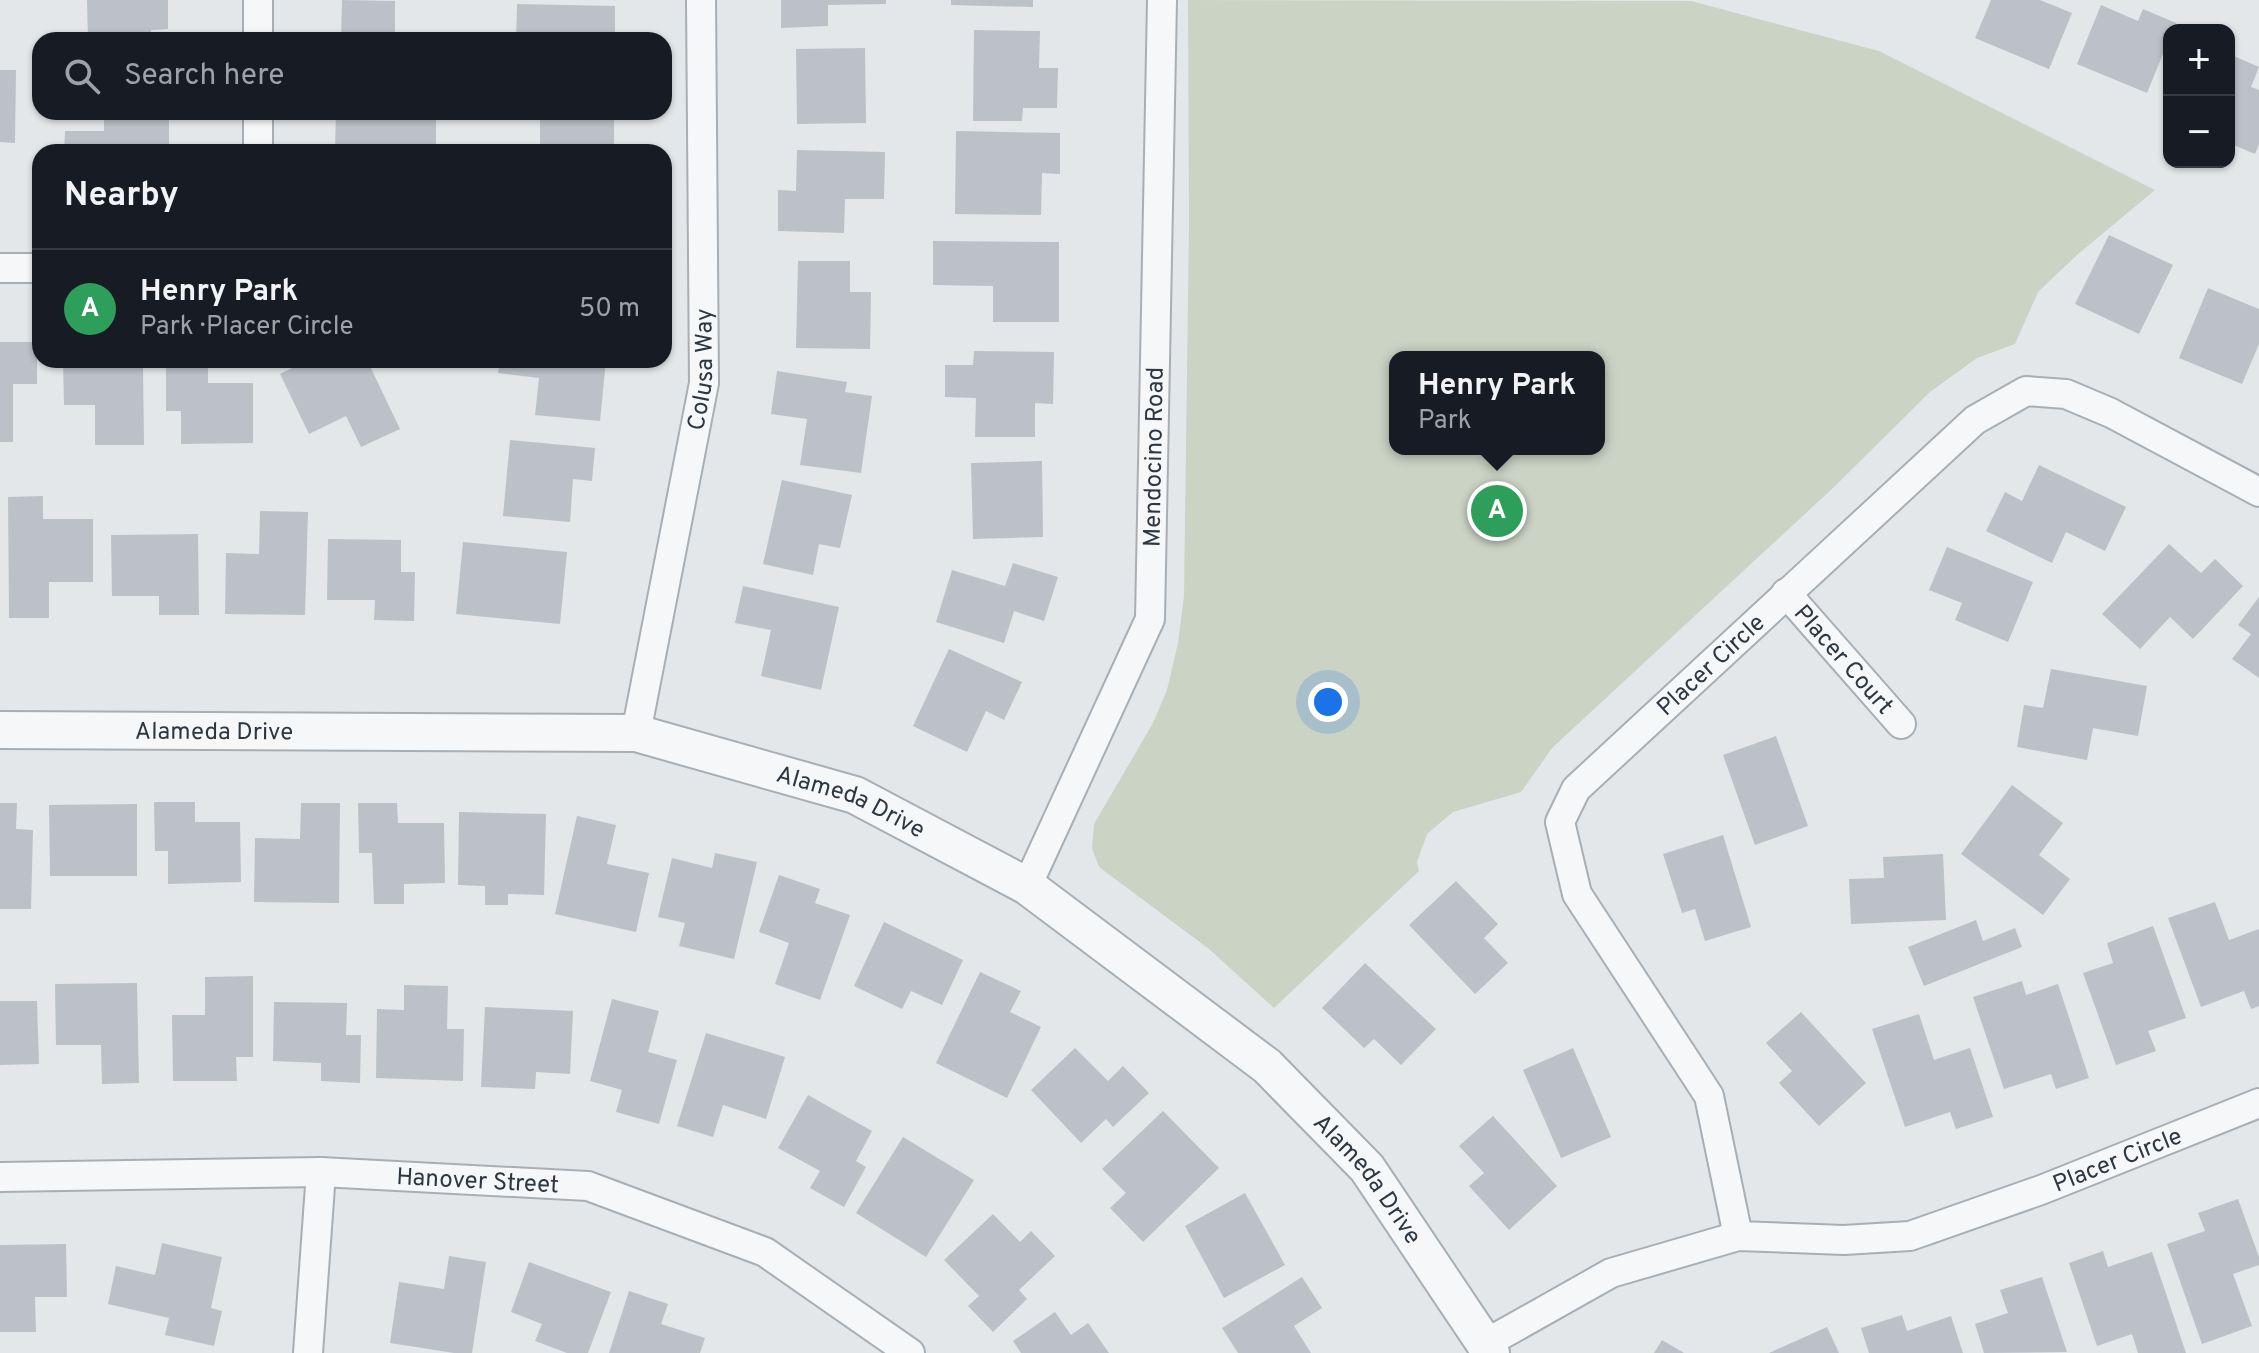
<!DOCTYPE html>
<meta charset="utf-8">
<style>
:root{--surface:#171b24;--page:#20242c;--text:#f1f3f6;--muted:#9ea1a6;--line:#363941;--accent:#c45374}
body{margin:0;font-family:Overpass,sans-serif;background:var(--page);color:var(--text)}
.controls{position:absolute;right:24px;top:24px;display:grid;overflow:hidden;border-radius:16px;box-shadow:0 2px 6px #0004}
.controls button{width:72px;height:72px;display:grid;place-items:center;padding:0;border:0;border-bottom:2px solid var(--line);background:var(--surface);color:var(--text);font:40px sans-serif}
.you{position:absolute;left:1328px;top:702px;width:28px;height:28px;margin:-20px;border:6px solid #fff;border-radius:50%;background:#1a73e8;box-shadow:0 0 0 12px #1a73e833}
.badge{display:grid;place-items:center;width:52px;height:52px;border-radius:50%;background:var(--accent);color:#fff;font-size:26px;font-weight:700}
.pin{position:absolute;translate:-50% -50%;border:4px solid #fff;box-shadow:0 2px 8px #0006}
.popup{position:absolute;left:1389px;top:351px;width:216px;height:104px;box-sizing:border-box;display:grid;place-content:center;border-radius:16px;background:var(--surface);filter:drop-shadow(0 2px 6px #0005);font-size:26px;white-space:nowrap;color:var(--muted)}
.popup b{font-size:30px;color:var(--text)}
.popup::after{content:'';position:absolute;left:50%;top:100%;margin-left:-16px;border:16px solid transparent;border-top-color:var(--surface)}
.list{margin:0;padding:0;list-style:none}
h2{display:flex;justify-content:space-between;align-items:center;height:104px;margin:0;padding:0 32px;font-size:34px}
h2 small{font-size:26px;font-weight:400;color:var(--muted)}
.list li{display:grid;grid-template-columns:52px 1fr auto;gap:24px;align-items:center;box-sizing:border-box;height:120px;padding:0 32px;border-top:2px solid var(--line)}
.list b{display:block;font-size:30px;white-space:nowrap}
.list p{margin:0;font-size:26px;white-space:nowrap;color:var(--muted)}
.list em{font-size:26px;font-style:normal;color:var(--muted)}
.icon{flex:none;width:44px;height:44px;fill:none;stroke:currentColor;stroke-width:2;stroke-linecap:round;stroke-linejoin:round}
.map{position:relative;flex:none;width:2259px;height:1353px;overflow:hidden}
.search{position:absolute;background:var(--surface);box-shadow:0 2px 6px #0004;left:32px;top:32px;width:640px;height:88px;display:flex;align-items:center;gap:20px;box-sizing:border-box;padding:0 28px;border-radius:24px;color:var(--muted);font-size:30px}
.panel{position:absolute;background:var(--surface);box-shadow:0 2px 6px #0004;left:32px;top:144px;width:640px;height:224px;border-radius:24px}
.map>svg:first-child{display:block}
.green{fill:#cbd3c5;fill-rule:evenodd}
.building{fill:#bbc1c7}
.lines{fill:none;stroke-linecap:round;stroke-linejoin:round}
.minor-casing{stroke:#a8afb4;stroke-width:32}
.tertiary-casing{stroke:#a8afb4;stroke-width:40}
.minor{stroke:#f6f7f9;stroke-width:28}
.tertiary{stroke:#f6f7f9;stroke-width:36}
.labels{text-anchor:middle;stroke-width:6;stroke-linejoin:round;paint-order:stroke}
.street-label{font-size:24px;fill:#2c3741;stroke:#f3f6f8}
</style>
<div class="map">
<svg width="2259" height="1353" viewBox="0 0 2259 1353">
<rect width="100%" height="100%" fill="#e3e7ea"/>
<path class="green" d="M1188,0l503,1 188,50 276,139 -78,65 -39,37 -23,52 -38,14 -47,34 -97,96 -281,260 -31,44 -68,20 -26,22 -10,28 2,9 -145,137 -65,-59 -110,-82 -7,-19 2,-24 59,-101 14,-33 11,-47 6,-47 5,-371zM1599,357v92h-204v-92z"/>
<path class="building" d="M87,0h81v29l-17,1v10h-63z
M342,0l53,1v31l18,1v7h-72z
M781,0h105v4l-58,1v21l-47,2z
M951,0h82v7l-82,-2z
M1991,0h49l32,13 -23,56 -74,-31z
M517,4l98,2v34h-99z
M2101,5l37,16 5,-12 33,14 -3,7h-4v9l-22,54 -70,-29z
M974,30l66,1 -1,37h19l-1,40h-34l-1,13h-49z
M865,48l1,75 -69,1 -1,-75z
M2229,54l30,13 -8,20 8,3v54l-4,10 -26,-11z
M0,70h16l-1,73 -15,-1z
M104,112h65v40h-105l1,-21h39z
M540,112h74v40h-74z
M336,113l100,1v38l-101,-1z
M956,131l104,2v41l-18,-1 -1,42 -86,-1z
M797,150l88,2 -1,47h-39l-1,34 -66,-2v-41l18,1z
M2109,235l64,30 -34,69 -64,-30z
M933,241l126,1v80h-66v-36l-60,-1z
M798,261h52v31h21l-1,57 -74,-1z
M2208,288l51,21v35l-17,40 -63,-26z
M0,342h37v42h-24v58h-13z
M974,351l80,1 -1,52 -18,-1v34h-60l1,-39 -31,-1v-32h28z
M63,360h63v5h17l1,80h-49v-40h-31z
M308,360h59l33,69 -39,18 -15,-31 -37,18 -29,-60z
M500,360h106l-6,61 -65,-6 4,-37 -41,-5z
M166,365h42v18h45v60l-72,1v-33h-15z
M777,371l70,11 -2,10 27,4 -11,77 -61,-8 7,-46 -36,-5z
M510,440l85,8 -3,33 -19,-2 -3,43 -67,-6z
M1042,461l1,76 -70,2 -2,-76z
M2039,465l87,42 -21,44 -39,-19 -14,31 -66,-32 19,-39 17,9z
M782,480l70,15 -12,53 -21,-4 -6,31 -50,-11z
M43,496v23h50v63h-44v36h-40l-1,-121z
M260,511l48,1 -3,103 -80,-1 1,-61 33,1z
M198,534l1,81h-40v-19h-47l-1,-61z
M328,539l73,1v32h14l-1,49 -40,-1 1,-20h-48z
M463,542l104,10 -7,72 -104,-10z
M2169,544l32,29 14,-14 28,27 -50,53 -23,-22 -30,32 -38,-35z
M1947,547l86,35 -25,60 -53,-22 7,-17 -33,-13z
M1013,563l45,14 -14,44 -30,-10 -10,32 -68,-21 16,-52 53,16z
M743,586l96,21 -18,83 -60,-14 10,-46 -36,-7z
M2259,597v81l-27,-19 19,-25 -13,-9z
M949,649l73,33 -18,38 -18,-9 -19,41 -54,-26z
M2051,669l96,17 -9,50 -45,-8 -6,32 -70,-13 7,-42 19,3z
M1776,736l32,90 -53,19 -32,-90z
M2012,785l51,38 -24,32 31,24 -27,36 -82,-61z
M154,802h41v20h45l1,60 -73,2v-33h-13z
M0,803h17l-1,26 17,1 -2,79h-31z
M301,803h39l-1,100 -85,-1 1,-64 45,1z
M358,803h39l1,20h46l1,60 -41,1v20h-30l-2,-51h-13z
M137,804v72h-87l-1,-71z
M459,812l87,2 -2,81 -36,-1v11h-23v-19l-27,-1z
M577,816l39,9 -9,39 42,9 -13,59 -81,-18z
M1723,835l28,92 -46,14 -10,-32 -13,4 -19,-59z
M715,853l42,9 -23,97 -55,-13 6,-23 -27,-6 14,-59 40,10z
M1943,854l3,66 -95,4 -2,-45 35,-1 -1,-21z
M779,875l41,14 -5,14 35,12 -30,85 -45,-16 14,-41 -30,-11z
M1456,881l42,43 -14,14 24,25 -33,31 -66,-69z
M2215,902l14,38 30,-11v77l-8,3 -7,-18 -43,16 -33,-89z
M1976,920l7,21 32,-13 7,19 -98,39 -16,-39z
M884,922l79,38 -21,45 -31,-14 -9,18 -48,-23z
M2153,926l33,92 -38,13 8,20 -40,14 -33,-92 30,-10 -6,-20z
M1365,963l71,66 -35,36 -27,-26 -10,9 -42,-40z
M980,972l41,19 -11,21 31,15 -34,71 -71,-35z
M253,976v81h-17l1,24h-64l-1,-66h33v-38z
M2022,981l4,14 32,-11 31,94 -33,11 -5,-15 -47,15 -31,-92z
M137,983l2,100 -37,1 -1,-39h-45l-1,-61z
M404,985l44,1 -1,43h17l-1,52 -87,-3 1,-69 27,1z
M612,999l47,12 -11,41 29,8 -18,64 -43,-12 6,-22 -32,-9z
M0,1001h37l2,63 -39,1z
M274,1002l73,1 -1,32h15l-1,48 -39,-2v-18l-48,-2z
M485,1007l88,4 -3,63 -34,-2 -1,17 -54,-2z
M1801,1012l65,71 -47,43 -40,-43 13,-12 -26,-28z
M1919,1014l15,46 36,-12 23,69 -37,12 -6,-17 -45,15 -33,-98z
M706,1033l79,24 -19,62 -43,-14 -10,32 -36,-11z
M1075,1048l33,33 15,-15 26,27 -36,34 -7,-8 -25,24 -50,-53z
M1573,1048l38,89 -50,21 -38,-88z
M808,1095l64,36 -16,30 10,6 -22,40 -34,-19 10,-17 -42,-23z
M1163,1111l56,57 -76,74 -33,-34 16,-15 -24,-24z
M1493,1116l64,70 -48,44 -40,-44 15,-13 -25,-27z
M903,1137l71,43 -48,77 -70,-44z
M1245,1193l40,72 -61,33 -39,-72z
M2238,1199l21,58v8l-26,9 19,52 -50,18 -35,-100 38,-13 -7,-18z
M993,1214l27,28 11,-11 24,25 -36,34 8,9 -34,33 -25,-26 11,-10 -35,-36z
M162,1243l60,14 -11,51 11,3 -8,35 -49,-11 4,-17 -61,-14 8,-38 39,9z
M66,1244l1,53h-32l1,35h-36v-87z
M2103,1251l5,16 44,-15 34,101h-48l-6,-19 -35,12 -28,-83z
M449,1256l37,6 -14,91h-18l-64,-10 9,-61 45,7z
M529,1262l82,30 -23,61h-21l-32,-12 7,-17 -31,-12z
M1302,1277l20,31 -28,18 17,27h-73l-16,-25z
M2042,1277l25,75 -83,1 -9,-29 33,-11 -8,-23z
M629,1291l39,13 -7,20 44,14 -5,15h-91z
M1055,1312l16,23 17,-12 21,30h-88l-8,-12z
M1902,1315l5,16 44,-15 12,37h-94l-8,-25z
M1827,1327l12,26h-70z
M1662,1340l22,13h-30z"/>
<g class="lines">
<g class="minor-casing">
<g id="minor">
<path d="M258,0v40"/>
<path d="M258,112v40"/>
<path d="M0,268h40"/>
<path id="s1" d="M1786,593l115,131"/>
<path id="s2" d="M636,733l68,-350 -3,-383"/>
<path id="s3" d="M1027,886l123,-267 12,-619"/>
<path id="s4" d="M0,1177l321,-5 267,14 177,66 145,101"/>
<path id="s5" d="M1738,1236l-29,-140 -132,-202 -17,-72 16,-33 399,-369 51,-29 40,3 45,19 148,79"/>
<path id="s6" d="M1485,1344l126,-71 127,-37 106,4 66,-4 131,-46 218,-87"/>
<path d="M308,1353l13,-181"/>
</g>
</g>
<g class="tertiary-casing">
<g id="tertiary">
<path id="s7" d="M0,730l636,3 219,62 172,91 240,180 100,102 124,185"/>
</g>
</g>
<use href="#minor" class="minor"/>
<use href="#tertiary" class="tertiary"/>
</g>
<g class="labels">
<g class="street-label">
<text dy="8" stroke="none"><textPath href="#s2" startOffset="370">Colusa Way</textPath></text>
<text dy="8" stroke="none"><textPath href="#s3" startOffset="456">Mendocino Road</textPath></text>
<text dy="8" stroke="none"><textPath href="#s1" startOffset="88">Placer Court</textPath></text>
<text dy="8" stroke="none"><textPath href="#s5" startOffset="678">Placer Circle</textPath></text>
<text dy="8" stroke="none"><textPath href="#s7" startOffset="214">Alameda Drive</textPath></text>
<text dy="8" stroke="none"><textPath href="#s7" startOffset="862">Alameda Drive</textPath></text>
<text dy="8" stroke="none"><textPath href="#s6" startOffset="670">Placer Circle</textPath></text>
<text dy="8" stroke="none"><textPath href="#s4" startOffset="478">Hanover Street</textPath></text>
<text dy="8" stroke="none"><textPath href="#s7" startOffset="1510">Alameda Drive</textPath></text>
</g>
</g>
</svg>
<div class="controls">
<button>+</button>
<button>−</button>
</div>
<div class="you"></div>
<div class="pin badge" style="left:1497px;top:511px;background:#2e9e5b">A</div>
<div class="popup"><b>Henry Park</b>Park</div>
<div class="search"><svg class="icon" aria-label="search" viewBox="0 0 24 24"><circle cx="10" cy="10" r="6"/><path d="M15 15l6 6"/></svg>Search here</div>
<section class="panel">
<h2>Nearby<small></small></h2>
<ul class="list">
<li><span class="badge" style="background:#2e9e5b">A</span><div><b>Henry Park</b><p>Park · Placer Circle</p></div><em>50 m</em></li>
</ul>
</section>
</div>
